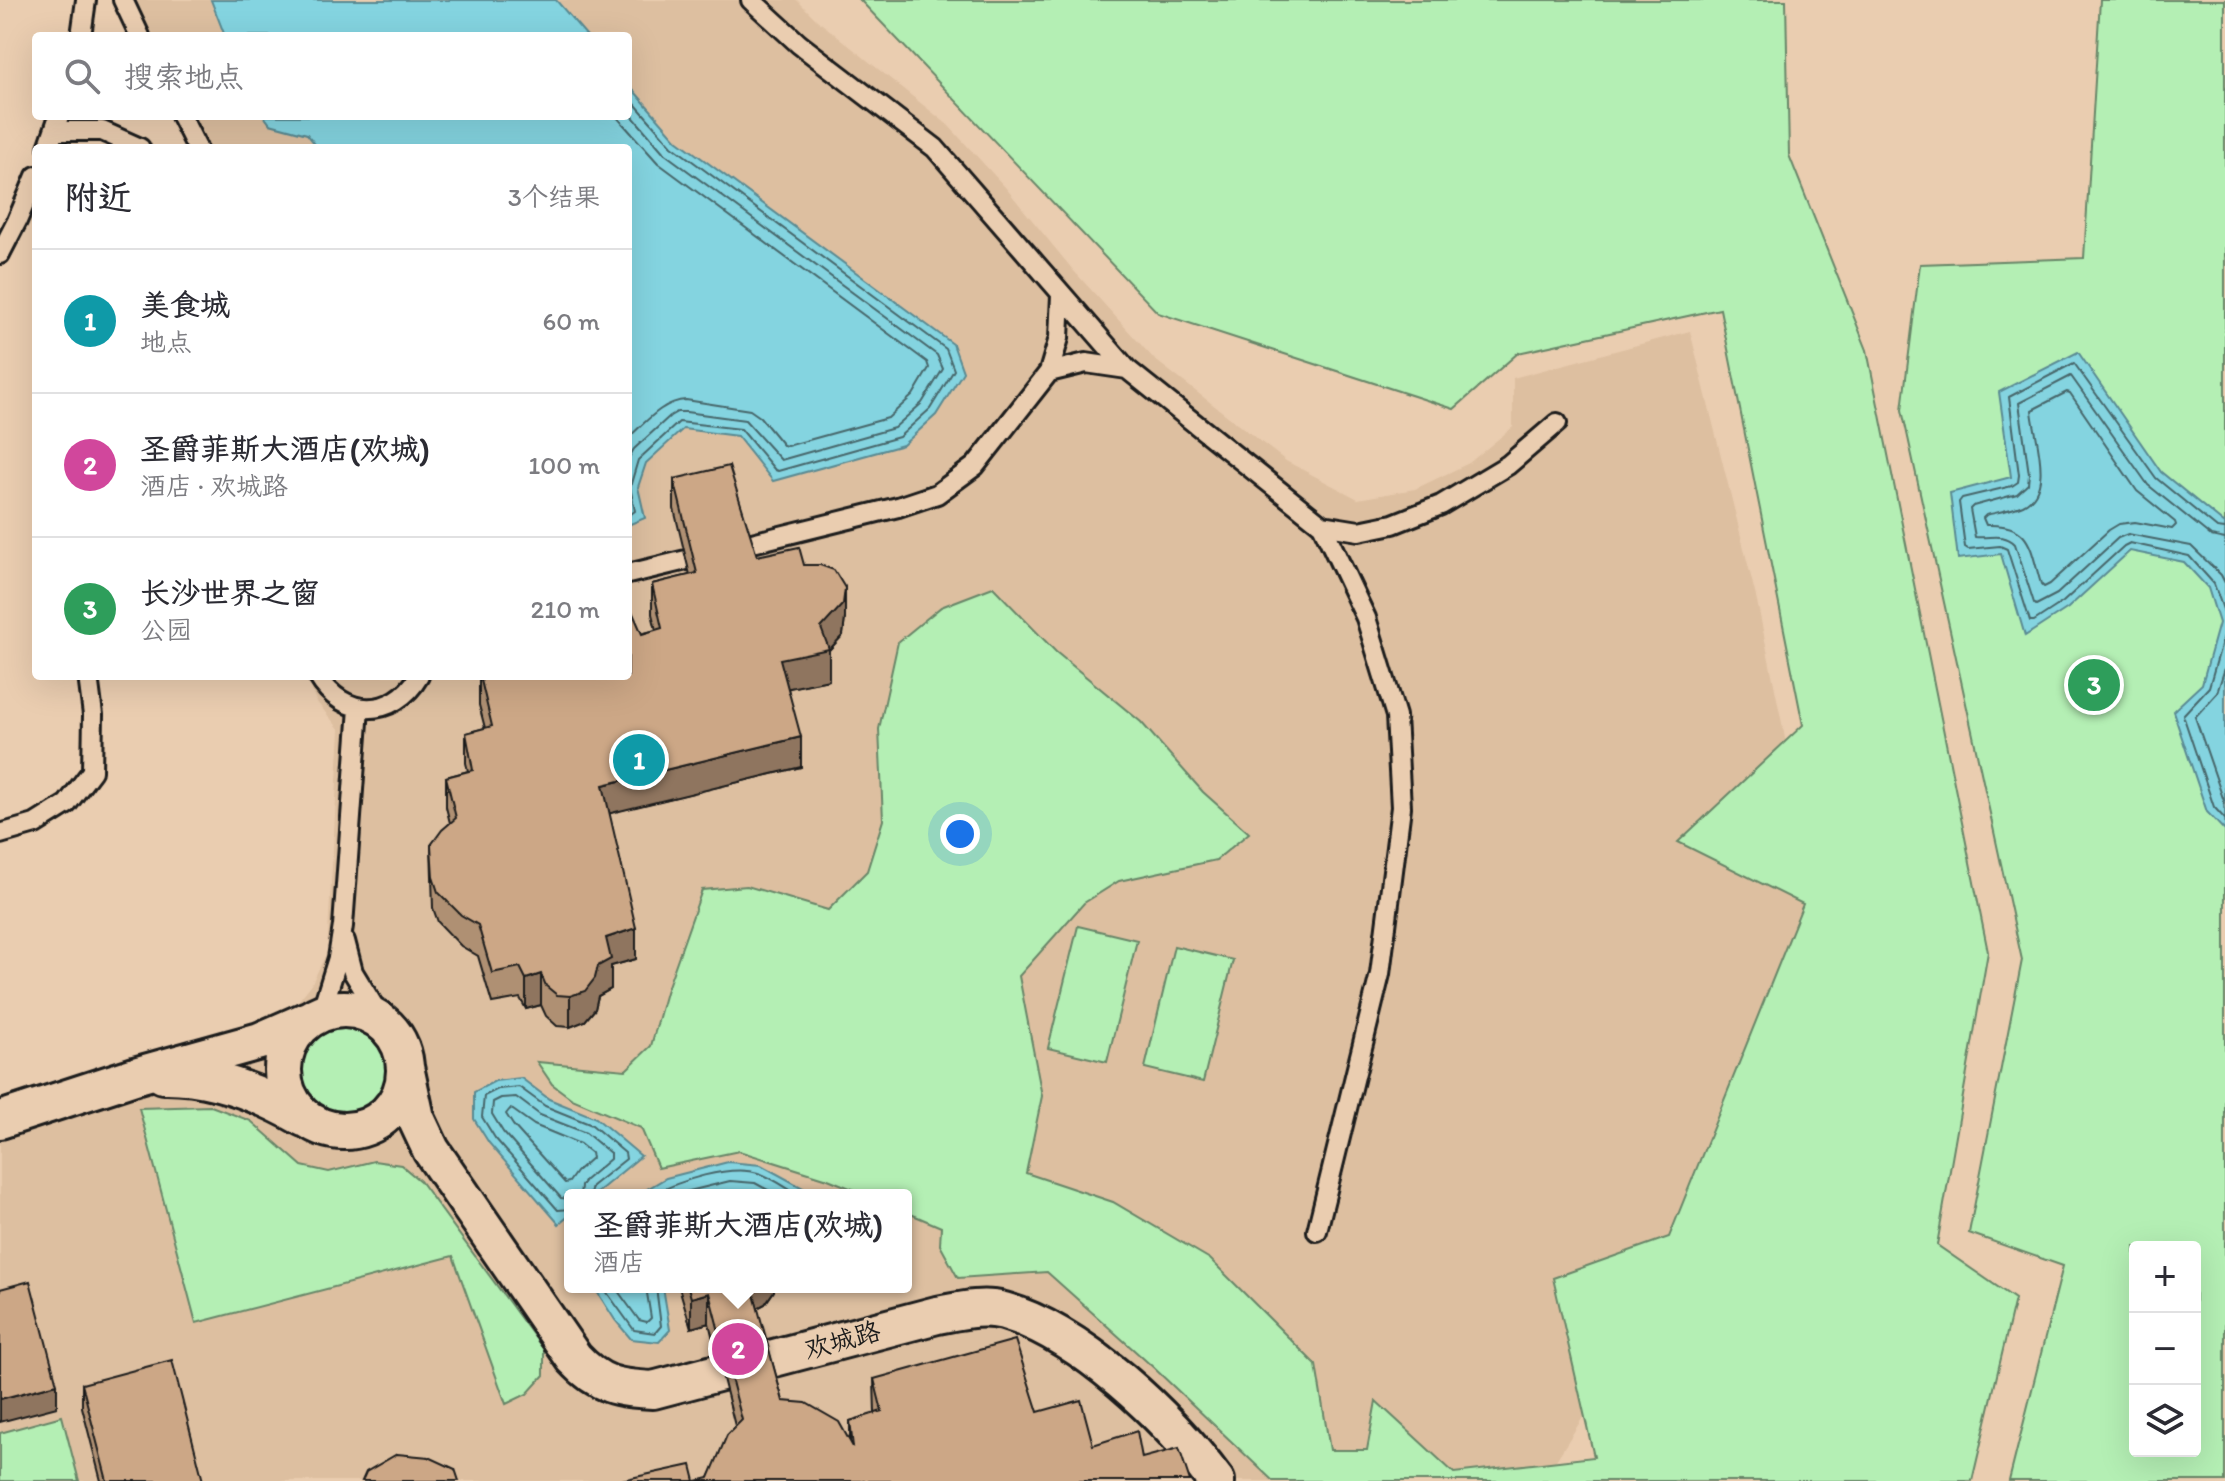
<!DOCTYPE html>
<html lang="zh">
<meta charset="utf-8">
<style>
:root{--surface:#fff;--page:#f2f2f3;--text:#2b2b33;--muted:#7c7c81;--line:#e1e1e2;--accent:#d1495b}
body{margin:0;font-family:Itim,"LXGW WenKai TC",sans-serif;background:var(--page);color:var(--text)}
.controls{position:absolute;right:24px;bottom:24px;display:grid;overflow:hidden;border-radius:8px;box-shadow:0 8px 32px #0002}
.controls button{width:72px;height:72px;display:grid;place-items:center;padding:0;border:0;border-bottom:2px solid var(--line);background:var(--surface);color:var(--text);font:40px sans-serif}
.you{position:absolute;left:960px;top:834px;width:28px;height:28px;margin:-20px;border:6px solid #fff;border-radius:50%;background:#1a73e8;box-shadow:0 0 0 12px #1a73e833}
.badge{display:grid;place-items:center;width:52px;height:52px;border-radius:50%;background:var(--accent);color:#fff;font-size:26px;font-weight:700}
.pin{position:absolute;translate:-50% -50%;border:4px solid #fff;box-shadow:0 2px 8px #0006}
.popup{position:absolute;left:564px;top:1189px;width:348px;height:104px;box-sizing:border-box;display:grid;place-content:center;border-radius:8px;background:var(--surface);filter:drop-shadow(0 2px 6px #0005);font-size:26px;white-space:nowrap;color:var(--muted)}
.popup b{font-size:30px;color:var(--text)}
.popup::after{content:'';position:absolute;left:50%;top:100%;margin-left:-16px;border:16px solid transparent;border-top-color:var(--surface)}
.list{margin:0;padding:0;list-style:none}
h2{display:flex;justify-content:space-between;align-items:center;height:104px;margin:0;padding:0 32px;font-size:34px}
h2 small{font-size:26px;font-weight:400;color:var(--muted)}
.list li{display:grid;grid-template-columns:52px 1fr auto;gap:24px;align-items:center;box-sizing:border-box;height:144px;padding:0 32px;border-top:2px solid var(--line)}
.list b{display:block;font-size:30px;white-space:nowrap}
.list p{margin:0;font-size:26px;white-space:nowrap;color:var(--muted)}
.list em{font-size:26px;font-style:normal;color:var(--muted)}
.icon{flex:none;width:44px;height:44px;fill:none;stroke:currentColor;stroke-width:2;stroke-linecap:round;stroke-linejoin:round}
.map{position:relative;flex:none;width:2225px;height:1481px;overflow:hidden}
.search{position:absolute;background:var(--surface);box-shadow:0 8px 32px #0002;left:32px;top:32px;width:600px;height:88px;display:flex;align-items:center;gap:20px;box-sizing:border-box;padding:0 28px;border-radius:8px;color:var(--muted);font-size:30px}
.panel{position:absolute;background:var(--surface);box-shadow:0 8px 32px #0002;left:32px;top:144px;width:600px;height:536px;border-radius:8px}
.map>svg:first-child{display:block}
.built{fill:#ddbfa0;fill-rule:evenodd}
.green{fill:#b4efb4;stroke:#688668;stroke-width:2;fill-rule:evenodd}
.water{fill:#84d4e0;stroke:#5a8a92;stroke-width:2}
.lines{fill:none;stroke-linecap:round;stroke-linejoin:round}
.shore{stroke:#46666a;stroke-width:2}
.service-casing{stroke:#1c1c1c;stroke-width:24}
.minor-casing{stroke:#1c1c1c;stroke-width:42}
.service{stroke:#eacdb0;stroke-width:18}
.minor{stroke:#eacdb0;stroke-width:36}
.wall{fill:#af9073;stroke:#1c1c1c;stroke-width:2}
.shaded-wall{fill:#8f755e;stroke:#1c1c1c;stroke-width:2}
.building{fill:#cca786;stroke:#1c1c1c;stroke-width:2}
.labels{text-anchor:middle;stroke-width:6;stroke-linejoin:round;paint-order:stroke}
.street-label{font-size:26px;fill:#1c1c1c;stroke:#eacdb0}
</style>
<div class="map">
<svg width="2225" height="1481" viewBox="0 0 2225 1481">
<rect width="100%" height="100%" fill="#eacdb0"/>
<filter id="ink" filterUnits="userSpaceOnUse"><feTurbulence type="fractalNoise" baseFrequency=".0125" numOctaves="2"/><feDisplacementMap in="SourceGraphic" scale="16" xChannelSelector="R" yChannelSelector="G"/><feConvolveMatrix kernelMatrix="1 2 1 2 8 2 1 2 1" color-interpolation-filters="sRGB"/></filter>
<g filter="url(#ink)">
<path class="built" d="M128,0h669l20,20 131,105 57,62 68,83 81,89 132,102 72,38 57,-10 54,-26 44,-36v-49l177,-47 67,270 37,181 11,142 -156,388 -106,169h-1543v-377l266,-79 25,-15 20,-25 16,-33 13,-222 -24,-29 -9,-25h321v-528h-428l-14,-32h442v-80h-476zM570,1195h336v92h-336z"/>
<path class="green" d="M860,0h926l3,155 78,195 121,602 -51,293 78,54 -43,182h-699l-119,-113 -107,-96 -89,6 -18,-33 1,-18 -35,-15v-17h-39l-39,-16 -89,-28 -81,17 -17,-40 -69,-29 -20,-15 -15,-22 89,8 25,-24 15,-54 36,-102 45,-4 81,24 39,-39 16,-51 -4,-91 19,-87 43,-35 52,-20 63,65 85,70 62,70 46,41 -33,27 -97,21 -35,22 -65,73 23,120 -16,77 87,29 97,57 106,106 14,85h37l9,-49 78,72 140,-16 -41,-179 116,-41 134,-333 -125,-62 125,-117 -83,-416 -202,44 -64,56 -296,-96z
M2100,0h125v1481h-216l54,-215 -94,-33 53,-273 -120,-550 18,-146 164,-6zM2135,1247h60v204h-60z
M1078,926l59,14 -30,122 -59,-14z
M1174,946l59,14 -30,122 -58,-14z
M302 1071a42 42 0 1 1 84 0a42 42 0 1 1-84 0Z
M211,1106l40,15 51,45 27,6 45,-11 27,4 19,16 124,169v25l-17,19 -21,10 -53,-148 -257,67 -57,-215z
M62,1416l17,65h-79v-48z"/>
<path class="water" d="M211,0h345l31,36h-362z
M628,84l49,56 276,204 10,28 -27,43 -33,30 -130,36 -36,-45 -54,-7 -37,34 -8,24 7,31 -17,7v-377h-310l-11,-14 -37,-10 -6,-8h364z
M2078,352l83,120 64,52v307l-18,-19 -34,-101 29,-27 17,-61 -11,-35 -24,-26 -54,-11 -62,57 -43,28 -24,-82 -43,5 -8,-66 61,-16 -12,-85z
M521,1078l28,21 47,19 45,38 -47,39h-24v20l-11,9 -70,-81 -15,-24v-27l21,-11z
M728,1162l33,3 51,28 7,2h-182l29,-17z
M594,1287h69l7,43 -11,12 -28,-3 -16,-19z"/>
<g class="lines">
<path class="shore" d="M628,96l44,50 274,203 8,21 -24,39 -31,28 -121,34 -3,-1 -34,-41 -62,-7 -41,38 -8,27 5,24 -7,5
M628,111l37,43 272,201 6,14 -21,34 -28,25 -113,32 -36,-40 -59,-8h-9l-7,4 -36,33 -6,10
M616,116l42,47 269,199 2,6 -16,27 -25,23 -101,28 -4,-1 -23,-28 -10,-7 -64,-10c-24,1 -41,23 -58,38
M2067,392l3,1 67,98 38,31 1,3 -4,4 -37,-7 -16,2 -10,6 -59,54 -6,3 -3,-3c-11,-36 -9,-61 -55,-59l-3,-7 3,-3c12,-3 26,-5 37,-10 32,-16 11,-68 9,-95z
M2225,529l-8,-1 -61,-50 -82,-115 -65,34 10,78 -1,7 -6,4 -50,12 -3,4 6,45 3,2 32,-3 7,3 23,72h4l29,-19 61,-56 6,-3 59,13 25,28 11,31
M2225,539l-14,-3 -63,-51 -77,-109 -52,27 10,71 -1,10 -11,10 -44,12 -3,3 5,28c15,2 28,-5 40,7l19,59 2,2 21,-11 61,-56 10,-4 63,12 30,29 4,8
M2225,632l-16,55 -26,28 31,92 11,12
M2225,668l-8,25 -22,24 30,87
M510,1109l3,1 21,15 46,19 11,9 1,5 -16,14 -7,10 -4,1 -52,-58 -7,-11z
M653,1195c25,-14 77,-31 105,-22 14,4 28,15 40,22
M673,1195l57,-14 25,2 22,12
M570,1199l-9,-1 -58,-66 -11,-18 1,-12 8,-4 15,-1 24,18 46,18 24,20v6l-25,21 -4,6 -1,9
M570,1209l-12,1 -63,-72 -13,-21 2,-21 14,-7 21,-2 26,19 47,19 33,28 1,6 -34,27 -2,9
M603,1287l31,43 21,3 6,-7 -5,-39
M615,1287l24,33 8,2 4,-4 -5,-31"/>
<g class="service-casing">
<path id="service" d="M123,0l17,36
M751,0l48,44 136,104 192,221
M81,36l5,-36
M181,116l16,32
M55,131h47l38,17
M48,148l11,-32
M0,254l17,-33 19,-45
M1049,372l10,-34 2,-43
M1322,525l37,6 34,-7 48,-19 67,-40 49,-42
M732,548l166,-41 39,-13 38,-28 74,-94 37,-9 41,6 195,156 44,93 30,98 5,91 -21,167 -63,257
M628,574l79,-19
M318,676c25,43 76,43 101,0
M0,834l35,-10 32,-20 25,-33 1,-56 -5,-39
M345,941l8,31 31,51
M309,1019l16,-19 13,-42 5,-32 16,-218"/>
</g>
<g class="minor-casing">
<path id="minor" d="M283 1070a61 61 0 1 1 122 0a61 61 0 1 1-122 0Z
M405,1067l11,51 15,32 143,208c26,28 43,30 79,32l284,-75c22,-4 45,-10 67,-4 77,22 165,107 212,170
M163,1075c50,-1 99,19 141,43
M0,1120l138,-45 122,-34 48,-21"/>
</g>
<use href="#service" class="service"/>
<use href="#minor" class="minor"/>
</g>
<path class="wall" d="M674,479l83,77 47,9 41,53 -2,17 -14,15v30l-41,8 13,79 -192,46 27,146 -25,7v23l-13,7 -3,13 -10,12 -15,6 -13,-1 -11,-10 -5,-11 -15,4 -6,-11 -28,5 -14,-47 -17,-10 -23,-24 -5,-14 -2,-63 19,-22 -4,-16v-30l22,-6 -2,-8v-30l19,-5 -6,-23v-29l177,-46 -4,-16v-30l38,-9 -16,-66z
M679,1287h95v4l-9,13 -8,4 26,93 67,41v-21l25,-7 -1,-35 164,33 55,33 49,13 -433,20 26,-52 -26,-103 -18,5z
M82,1384l121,97h-102l-19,-74z"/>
<path class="shaded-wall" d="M845,588v30l-2,17 -14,15v30l-49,10v-31l41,-31z
M801,737v30l-198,48v-30z
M636,928v31l-25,7v23l-13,7 -3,13 -10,12 -15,6v-31l36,-58z
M541,974v31l-15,4v-30z
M750,1287h24v4l-9,13 -15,8z
M709,1293v30l-18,5v-30z
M57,1384v23l-57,15v-23z"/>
<path class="building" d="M729,466l28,90 42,-9 5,18h16l14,5 11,18 -2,16 -22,24 8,21 -49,10 21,78 -198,48 33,143 -30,10 5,21 -13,7 -3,12 -10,13 -15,5 -13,-1 -11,-9 -5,-12 -15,5 -6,-12 -28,6 -14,-48 -17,-10 -23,-23 -5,-15 -2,-32 11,-15 14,-12 -10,-41 27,-7 -7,-37 26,-7 -12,-50h148v-69l4,4 10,23 20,-6 -10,-44 45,-11 -23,-94z
M30,1281l27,103 -57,15v-110z
M688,1287h64l31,114 23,2 33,19 14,25 -3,-26 32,-10 -8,-32 141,-39 23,72 43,-12 12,45 44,-14 5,27 37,-10 11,33h-494l13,-3 18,-43 15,-15 -33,-127 -18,5z
M172,1360l31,121h-96l-25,-97z
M397,1454l32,3 26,12 4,12h-97l4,-9z
M691,1465l4,16h-78z"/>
</g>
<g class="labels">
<g class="street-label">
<text transform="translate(842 1340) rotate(-15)" y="9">欢城路</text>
</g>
</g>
</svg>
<div class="controls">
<button>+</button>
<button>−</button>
<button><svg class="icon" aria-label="layers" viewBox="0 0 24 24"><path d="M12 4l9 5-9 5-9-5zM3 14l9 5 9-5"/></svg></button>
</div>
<div class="you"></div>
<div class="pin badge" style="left:639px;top:760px;background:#0f9aa8">1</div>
<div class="pin badge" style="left:738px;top:1349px;background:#d1479c">2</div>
<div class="popup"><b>圣爵菲斯大酒店(欢城)</b>酒店</div>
<div class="pin badge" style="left:2094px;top:685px;background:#2e9e5b">3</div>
<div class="search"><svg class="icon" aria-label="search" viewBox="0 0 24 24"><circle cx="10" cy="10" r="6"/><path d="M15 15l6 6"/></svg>搜索地点</div>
<section class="panel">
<h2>附近<small>3个结果</small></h2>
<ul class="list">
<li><span class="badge" style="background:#0f9aa8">1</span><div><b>美食城</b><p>地点</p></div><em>60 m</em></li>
<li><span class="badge" style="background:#d1479c">2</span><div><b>圣爵菲斯大酒店(欢城)</b><p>酒店 · 欢城路</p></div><em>100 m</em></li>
<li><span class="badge" style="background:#2e9e5b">3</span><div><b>长沙世界之窗</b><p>公园</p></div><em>210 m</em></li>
</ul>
</section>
</div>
